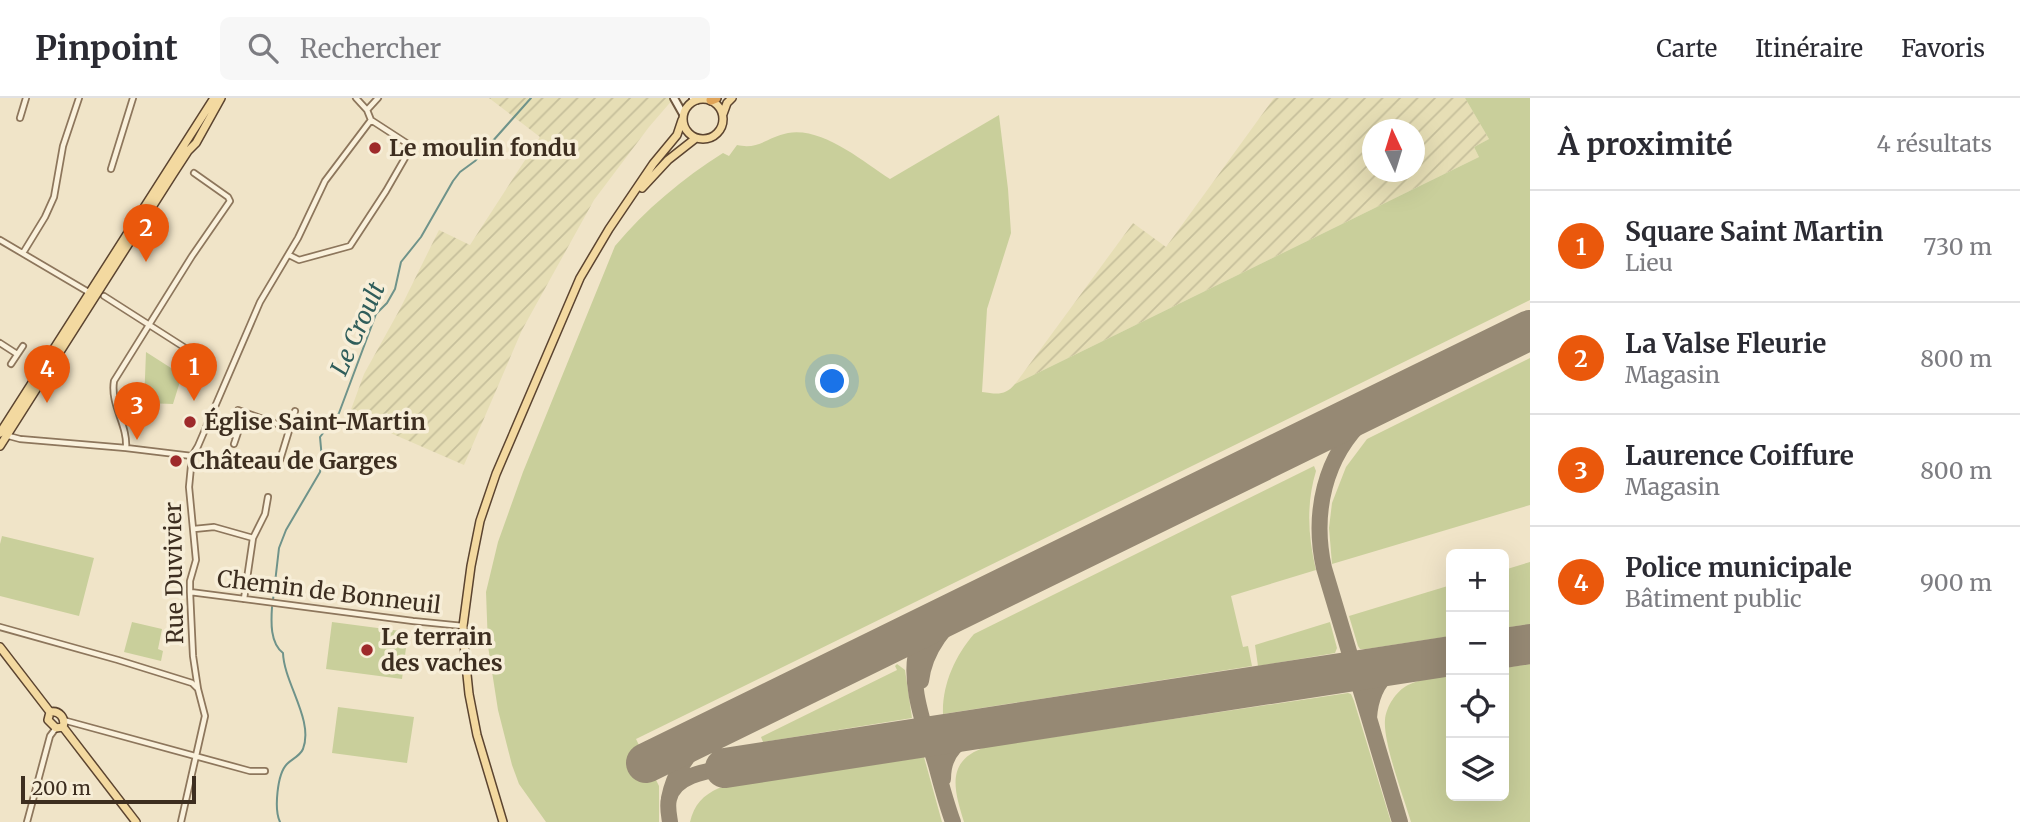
<!DOCTYPE html>
<html lang="fr">
<meta charset="utf-8">
<style>
:root{--surface:#fff;--page:#f7f7f7;--text:#2b2b33;--muted:#7c7c81;--line:#e1e1e2;--accent:#ea580c}
body{margin:0;font-family:Merriweather,serif;background:var(--page);color:var(--text)}
.controls{position:absolute;right:21px;bottom:21px;display:grid;overflow:hidden;border-radius:10px;box-shadow:0 7px 28px #0002}
.controls button{width:63px;height:63px;display:grid;place-items:center;padding:0;border:0;border-bottom:2px solid var(--line);background:var(--surface);color:var(--text);font:35px sans-serif}
.compass{position:absolute;left:1362px;top:21px;width:63px;height:63px;border-radius:50%;background:var(--surface);box-shadow:0 7px 28px #0002;rotate:356deg}
.scale{position:absolute;left:21px;bottom:18px;width:175px;box-sizing:border-box;padding-left:7px;border:4px solid #3d2e20;border-top:0;font-size:19px;line-height:24px;white-space:nowrap;color:#3d2e20;-webkit-text-stroke:5px #f7eed8;paint-order:stroke}
.you{position:absolute;left:833px;top:284px;width:24px;height:24px;margin:-18px;border:5px solid #fff;border-radius:50%;background:#1a73e8;box-shadow:0 0 0 10px #1a73e833}
.badge{display:grid;place-items:center;width:46px;height:46px;border-radius:50%;background:var(--accent);color:#fff;font-size:23px;font-weight:700}
.pin{position:absolute;translate:-50% -58px;filter:drop-shadow(0 2px 4px #0008)}
.pin::after{content:'';position:absolute;top:37px;width:24px;height:21px;background:inherit;clip-path:polygon(0 0,100% 0,50% 100%)}
.list{margin:0;padding:0;list-style:none}
h2{display:flex;justify-content:space-between;align-items:center;height:91px;margin:0;padding:0 28px;font-size:30px}
h2 small{font-size:23px;font-weight:400;color:var(--muted)}
.list li{display:grid;grid-template-columns:46px 1fr auto;gap:21px;align-items:center;box-sizing:border-box;height:112px;padding:0 28px;border-top:2px solid var(--line)}
.list b{display:block;font-size:26px;white-space:nowrap}
.list p{margin:0;font-size:23px;white-space:nowrap;color:var(--muted)}
.list em{font-size:23px;font-style:normal;color:var(--muted)}
.icon{flex:none;width:38px;height:38px;fill:none;stroke:currentColor;stroke-width:2;stroke-linecap:round;stroke-linejoin:round}
.map{position:relative;flex:none;width:1530px;height:724px;overflow:hidden}
header{display:flex;align-items:center;gap:42px;box-sizing:border-box;height:98px;padding:0 35px;background:var(--surface);border-bottom:2px solid var(--line)}
header strong{font-size:33px}
nav{display:flex;gap:38px;margin-inline-start:auto;font-size:24px}
.search{width:490px;height:63px;background:var(--page);display:flex;align-items:center;gap:18px;box-sizing:border-box;padding:0 24px;border-radius:10px;color:var(--muted);font-size:26px}
main{display:flex}
aside{flex:1;background:var(--surface)}
.map>svg:first-child{display:block}
.farmland{fill:url(#farmland-furrows);fill-rule:evenodd}
.grass{fill:#c9cf9b}
.lines{fill:none;stroke-linecap:round;stroke-linejoin:round}
.stream{stroke:#6f938a;stroke-width:2}
.taxiway{stroke:#968974;stroke-width:16}
.runway{stroke:#968974;stroke-width:40}
.street-casing{stroke:#8d765c;stroke-width:8}
.secondary-casing{stroke:#6f573f;stroke-width:10}
.primary-casing{stroke:#5b4430;stroke-width:10}
.highway-casing{stroke:#5b4430;stroke-width:12}
.street{stroke:#faf1dc;stroke-width:4.5}
.secondary{stroke:#faf1dc;stroke-width:6}
.primary{stroke:#f3d9a0;stroke-width:7}
.highway{stroke:#e0a458;stroke-width:9}
.poi-dot{fill:#9e2a2b;stroke:#f7eed8;stroke-width:2.5}
.labels{text-anchor:middle;stroke-width:7;stroke-linejoin:round;paint-order:stroke}
.poi-label{font-size:23px;font-weight:bold;fill:#3d2e20;stroke:#f7eed8;text-anchor:start}
.street-label{font-size:23px;fill:#3d2e20;stroke:#f7eed8}
.water-label{font-size:24px;font-style:italic;fill:#2f5d5a;stroke:#f7eed8}
</style>
<header>
<strong>Pinpoint</strong>
<div class="search"><svg class="icon" aria-label="search" viewBox="0 0 24 24"><circle cx="10" cy="10" r="6"/><path d="M15 15l6 6"/></svg>Rechercher</div>
<nav><a>Carte</a><a>Itinéraire</a><a>Favoris</a></nav>
</header>
<main>
<div class="map">
<svg width="1530" height="724" viewBox="0 0 1530 724">
<defs>
<pattern id="farmland-furrows" width="10" height="10" patternUnits="userSpaceOnUse" patternTransform="scale(1.75)"><rect width="10" height="10" fill="#e6deb5"/><path d="M-1 1l2-2M0 10L10 0M9 11l2-2" fill="none" stroke="#c6bf9b"/></pattern>
</defs>
<rect width="100%" height="100%" fill="#f0e4c8"/>
<path class="farmland" d="M489,0h185l-25,29 -55,73 -72,130 -58,135 -115,-50 15,-41 36,-65 39,-79 31,15 70,-108z
M1274,0h191l24,41 -15,8 5,10 -464,227 118,-161 33,24zM1372,32h42v42h-42z"/>
<path class="grass" d="M1465,0h65v202l-894,439 23,47v36h-113l-27,-38 -7,-19 -14,-55 -10,-64 -2,-54 12,-50 25,-70 92,-226c30,-36 68,-68 108,-93l6,3 8,-11c22,5 30,-8 51,-12 35,-6 74,28 102,46l109,-64 9,74 3,44 -24,76 -5,83c15,2 23,4 33,-8l464,-227 -5,-10 15,-8z
M146,254l36,23 -9,29 -29,-1z
M1530,260v147l-198,59 -3,-36 3,-25 14,-36 21,-28z
M1314,368l2,5c-10,33 -8,66 0,99l-85,26 12,51 5,-1 4,20 -309,48c-1,-29 12,-58 31,-80z
M2,438l92,22 -15,58 -79,-20v-52z
M1530,464v62l-26,4v-58z
M1451,487v51l-85,13h-6l-2,-3 -9,-30z
M132,524l30,7 -4,20 5,2 -2,10 -37,-9z
M332,524l76,10 -6,47 -76,-10z
M1330,524l7,26 -2,5 -77,13 -3,-21z
M897,566l8,6 7,48 -149,24 -2,-5 136,-67 -2,-4z
M1530,566v158h-119c-7,-24 -28,-79 -26,-102 1,-13 11,-29 23,-35 14,-7 29,-7 43,-10v121h53v-128z
M1348,595l3,1 3,7 37,121h-427c-10,-32 -19,-62 22,-75z
M338,609l76,10 -7,46 -75,-10z
M924,659l18,65h-252c4,-17 13,-27 29,-34z"/>
<g class="lines">
<path class="stream" d="M273,502l6,-52 7,-18 34,-58 2,-13 -2,-22 19,-24 37,-99 11,-11 8,-14 6,-27 20,-25 32,-56 7,-9 15,-11 56,-63
M272,509c-1,15 -2,36 11,46 1,30 31,67 20,96 -3,7 -11,10 -16,15 -10,10 -13,46 -7,58"/>
<path class="taxiway" d="M940,521c-8,7 -17,14 -21,24 -14,35 7,88 17,122 5,19 10,38 17,57
M921,583c4,-33 25,-57 50,-77
M1369,620l-45,-150c-12,-54 0,-112 42,-150 12,-11 27,-19 40,-28
M943,681c0,-28 16,-39 39,-50
M669,700c7,-34 25,-51 52,-72
M670,724c-1,-7 -3,-16 -1,-23 5,-23 36,-28 56,-31
M1400,724l-31,-104c1,-17 7,-37 23,-47 6,-4 15,-6 22,-9"/>
<path class="runway" d="M1504,550l26,-4
M646,665l884,-433
M725,670l726,-112"/>
<g class="street-casing">
<path id="street" d="M367,12l11,-12
M20,20l6,-20
M111,71l22,-71
M0,142l90,53
M23,155l22,-36 9,-20 9,-51 16,-48
M289,157l10,5 51,-14 36,-55 23,-40 -1,-7 -37,-24 -4,-10 -11,-12
M104,198l86,55
M0,245l17,11
M11,266l12,-18
M238,312l50,18
M207,326l29,12
M5,337l15,4 106,9 66,8
M234,346l11,-32
M126,350c2,-23 -16,-43 -12,-67l78,-125 38,-55 -2,-4 -34,-24
M280,362l15,-49
M194,431l20,-2 39,11
M190,494l223,29 50,5
M244,501l9,-61 12,-24 3,-17
M0,529l118,33 74,23 5,5
M63,622l187,51h15
M27,724l23,-86 6,-8
M181,724l24,-106 -7,-27 -5,-33 -3,-64v-11l6,-21 -7,-73 3,-31 6,-10 62,-144 38,-64 27,-57 46,-61"/>
</g>
<g class="secondary-casing">
<path id="secondary" d="M674,0l9,16
M693,0l4,2"/>
</g>
<g class="primary-casing">
<path id="primary" d="M683 21a20 20 0 1 1 40 0a20 20 0 1 1-40 0Z
M723,16l4,-11 5,-5
M642,90l26,-28 28,-22
M0,335l214,-335
M0,348l173,-272 15,-23 8,-8 25,-45
M0,549l50,65c9,-2 16,6 13,15l73,95
M50,614l-2,8 8,8 7,-1
M503,724l-26,-87 -8,-41 -4,-39 -2,-29 8,-60 9,-45 16,-47 84,-196 29,-49 44,-65 24,-29 5,-15"/>
</g>
<g class="highway-casing">
<path id="highway" d="M711,2l5,-2"/>
</g>
<use href="#street" class="street"/>
<use href="#secondary" class="secondary"/>
<use href="#primary" class="primary"/>
<use href="#highway" class="highway"/>
</g>
<g class="poi-dot">
<circle cx="375" cy="50" r="7"/>
<circle cx="190" cy="324" r="7"/>
<circle cx="176" cy="363" r="7"/>
<circle cx="367" cy="552" r="7"/>
</g>
<g class="labels">
<g class="poi-label">
<text x="389" y="58">Le moulin fondu</text>
<text x="204" y="332">Église Saint-Martin</text>
<text x="190" y="371">Château de Garges</text>
<text x="381" y="547">Le terrain<tspan x="381" dy="26">des vaches</tspan></text>
</g>
<g class="street-label">
<text transform="translate(174 475) rotate(-91)" y="8">Rue Duvivier</text>
<text transform="translate(329 494) rotate(7)" y="8">Chemin de Bonneuil</text>
</g>
<g class="water-label">
<text transform="translate(358 231) rotate(-66)" y="8">Le Croult</text>
</g>
</g>
</svg>
<div class="controls">
<button>+</button>
<button>−</button>
<button><svg class="icon" aria-label="locate" viewBox="0 0 24 24"><circle cx="12" cy="12" r="6"/><path d="M12 2v4M12 18v4M2 12h4M18 12h4"/></svg></button>
<button><svg class="icon" aria-label="layers" viewBox="0 0 24 24"><path d="M12 4l9 5-9 5-9-5zM3 14l9 5 9-5"/></svg></button>
</div>
<svg class="compass" viewBox="-18 -18 36 36"><path d="M0-13l5 13h-10z" fill="#e53935"/><path d="M0 13l5-13h-10z" fill="#7c7c81"/></svg>
<div class="scale">200 m</div>
<div class="you"></div>
<div class="pin badge" style="left:194px;top:303px">1</div>
<div class="pin badge" style="left:146px;top:164px">2</div>
<div class="pin badge" style="left:137px;top:342px">3</div>
<div class="pin badge" style="left:47px;top:305px">4</div>
</div>
<aside>
<h2>À proximité<small>4 résultats</small></h2>
<ul class="list">
<li><span class="badge">1</span><div><b>Square Saint Martin</b><p>Lieu</p></div><em>730 m</em></li>
<li><span class="badge">2</span><div><b>La Valse Fleurie</b><p>Magasin</p></div><em>800 m</em></li>
<li><span class="badge">3</span><div><b>Laurence Coiffure</b><p>Magasin</p></div><em>800 m</em></li>
<li><span class="badge">4</span><div><b>Police municipale</b><p>Bâtiment public</p></div><em>900 m</em></li>
</ul>
</aside>
</main>
